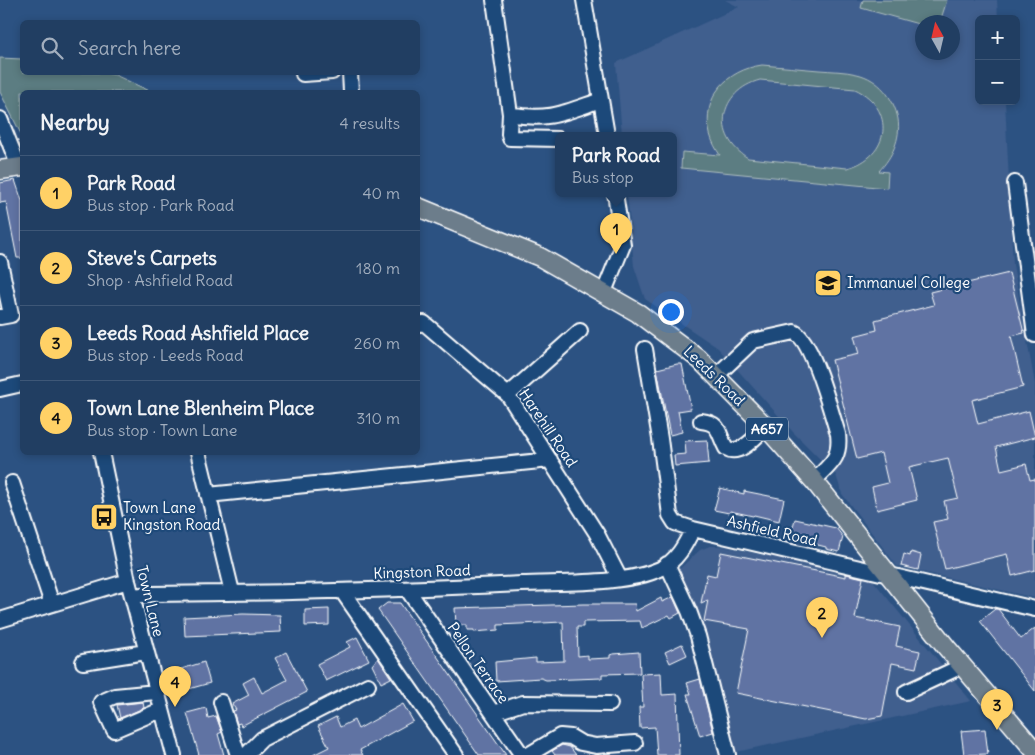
<!DOCTYPE html>
<meta charset="utf-8">
<style>
:root{--surface:#213e62;--page:#294568;--text:#f1f3f6;--muted:#a2aebe;--line:#3e5777;--accent:#ffd166}
body{margin:0;font-family:Delius,sans-serif;background:var(--page);color:var(--text)}
.controls{position:absolute;right:15px;top:15px;display:grid;overflow:hidden;border-radius:8px;box-shadow:0 2px 8px #0003}
.controls button{width:45px;height:45px;display:grid;place-items:center;padding:0;border:0;border-bottom:1px solid var(--line);background:var(--surface);color:var(--text);font:25px sans-serif}
.compass{position:absolute;left:915px;top:15px;width:45px;height:45px;border-radius:50%;background:var(--surface);box-shadow:0 2px 8px #0003;rotate:352deg}
.you{position:absolute;left:670px;top:311px;width:18px;height:18px;margin:-12px;border:4px solid #fff;border-radius:50%;background:#1a73e8;box-shadow:0 0 0 8px #1a73e833}
.badge{display:grid;place-items:center;width:32px;height:32px;border-radius:50%;background:var(--accent);color:#111;font-size:16px;font-weight:700}
.pin{position:absolute;translate:-50% -41px;filter:drop-shadow(0 1px 2px #0008)}
.pin::after{content:'';position:absolute;top:26px;width:18px;height:15px;background:inherit;clip-path:polygon(0 0,100% 0,50% 100%)}
.popup{position:absolute;left:555px;top:132px;width:122px;height:65px;box-sizing:border-box;display:grid;place-content:center;border-radius:8px;background:var(--surface);filter:drop-shadow(0 1px 4px #0005);font-size:16px;white-space:nowrap;color:var(--muted)}
.popup b{font-size:19px;color:var(--text)}
.popup::after{content:'';position:absolute;left:50%;top:100%;margin-left:-10px;border:10px solid transparent;border-top-color:var(--surface)}
.list{margin:0;padding:0;list-style:none}
h2{display:flex;justify-content:space-between;align-items:center;height:65px;margin:0;padding:0 20px;font-size:21px}
h2 small{font-size:16px;font-weight:400;color:var(--muted)}
.list li{display:grid;grid-template-columns:32px 1fr auto;gap:15px;align-items:center;box-sizing:border-box;height:75px;padding:0 20px;border-top:1px solid var(--line)}
.list b{display:block;font-size:19px;white-space:nowrap}
.list p{margin:0;font-size:16px;white-space:nowrap;color:var(--muted)}
.list em{font-size:16px;font-style:normal;color:var(--muted)}
.icon{flex:none;width:28px;height:28px;fill:none;stroke:currentColor;stroke-width:2;stroke-linecap:round;stroke-linejoin:round}
.map{position:relative;flex:none;width:1035px;height:755px;overflow:hidden}
.search{position:absolute;background:var(--surface);box-shadow:0 2px 8px #0003;left:20px;top:20px;width:400px;height:55px;display:flex;align-items:center;gap:12px;box-sizing:border-box;padding:0 18px;border-radius:8px;color:var(--muted);font-size:19px}
.panel{position:absolute;background:var(--surface);box-shadow:0 2px 8px #0003;left:20px;top:90px;width:400px;height:365px;border-radius:8px}
.map>svg:first-child{display:block}
.built{fill:#405f8e;fill-rule:evenodd}
.green{fill:#5c7d82;stroke:#aebec0;fill-rule:evenodd}
.building{fill:#6073a3;stroke:#fff}
.lines{fill:none;stroke-linecap:round;stroke-linejoin:round}
.minor-casing{stroke:#fff;stroke-width:18}
.major-casing{stroke:#fff;stroke-width:21}
.minor{stroke:#1f4a7a;stroke-width:14}
.major{stroke:#6c7d8b;stroke-width:18}
.labels{text-anchor:middle;stroke-width:4.5;stroke-linejoin:round;paint-order:stroke}
.shield{fill:#1f4a7a;stroke:#bcc9d7;stroke-width:1}
.shield-label{font-size:14px;font-weight:bold;fill:#fff}
.poi-label{font-size:15px;fill:#fff;stroke:#1f4a7a;text-anchor:start}
.street-label{font-size:15px;fill:#fff;stroke:#1f4a7a}
</style>
<div class="map">
<svg width="1035" height="755" viewBox="0 0 1035 755">
<rect width="100%" height="100%" fill="#2c5282"/>
<filter id="ink" filterUnits="userSpaceOnUse"><feTurbulence type="fractalNoise" baseFrequency=".02" numOctaves="2"/><feDisplacementMap in="SourceGraphic" scale="10" xChannelSelector="R" yChannelSelector="G"/><feConvolveMatrix kernelMatrix="1 2 1 2 8 2 1 2 1" color-interpolation-filters="sRGB"/></filter>
<g filter="url(#ink)">
<path class="built" d="M725,0h272l1,19h-19v82h26l8,164 22,119v214l-138,-32 -55,-72 -6,-19 -43,-43 -75,-84 -73,-49 -11,-33 -7,-73h47v-58h-52l-6,-72 123,-56zM922,22h30v30h-30z
M710,546h11l150,32 100,123 -235,51 -35,-121 -24,-60 23,-21z"/>
<path class="green" d="M863,0h84l-7,22h-18v3l-61,-17z
M0,58l22,1v13l83,1 10,2 37,17h-130v44l-22,-44z
M762,65c19,2 38,3 57,5 12,1 26,1 38,4 22,5 37,24 41,45 3,20 -6,38 -19,52l9,1 -1,16 -206,-20 1,-16 38,3c-4,-6 -8,-13 -10,-21 -9,-37 17,-64 52,-69zM760,80l95,9c41,19 36,68 -8,79l-99,-10c-37,-22 -29,-67 12,-78z"/>
<path class="building" d="M15,180l7,21v57h-5l-11,-56 -6,1v-20z
M1009,273l15,60 -13,3 12,51 -51,13 6,24 51,-13 6,26 -39,10 5,23 25,-6 4,16 5,-1v91l-23,6 -5,-22 -62,15 -12,-47 15,-3 -4,-18 14,-3 -10,-40 -39,9 8,33 -40,10 -5,-23 16,-4 -7,-30 -24,6 -25,-99 27,-6 -5,-18 23,-6 -2,-10 59,-15 -4,-13z
M677,364h5l9,45 -13,2 4,21 -12,3 -13,-66z
M707,440l2,23 -34,3 -1,-11 12,-1 -1,-13z
M720,488l24,6v-3l40,8 -5,22 -25,-6 -1,1 -23,-5 -1,2 -15,-3z
M795,519l41,9 7,9 -4,15 -13,-3v-2l-36,-9z
M721,552l125,25v-3l17,4 -8,40 45,9 -4,19 24,5 -4,17 -24,-5 -10,53 -16,3 -130,-26 13,-64 -45,-8 4,-21 -7,3 6,-29 9,2z
M911,552l10,3 -3,15 -17,-4 3,-12 6,2z
M673,597l7,16 -9,5 -2,-3 -27,13 -2,-7 -57,1v5h-6l1,29 10,-1v4l22,-1v-3l3,-1 26,-2 1,21 -38,1v4l-56,2 -5,-2 -45,3 -1,-19 41,-4v4l28,-1 -1,-39 -65,3v5l-24,2v-2h-7v-5h-11l-1,-17 128,-4h52l1,7 25,-13 1,4z
M387,603h13l106,152h-27l-101,-145z
M329,609v16l-24,1v-16z
M995,609h3l23,30 14,-11v63l-55,-70z
M243,614l37,1 1,17 -96,4 -1,-19z
M357,637l12,23 -43,21 -9,-17 33,-17 -3,-5z
M682,644l5,11 -17,8 -5,-11z
M286,652l21,40 -66,34 -1,-3 -3,1 -4,-13 3,-1 -4,-6 17,-9 -6,-12 11,-6 8,16 25,-13 -12,-22z
M378,658l13,20 -10,5 -9,-18z
M204,662l6,21 -25,7 -7,-20z
M661,673l1,22 15,-1 2,61h-22l-2,-28 -15,1 -1,-21h4l-2,-33z
M700,679l13,53 -13,4 -13,-42h4l-4,-11z
M143,702l1,6 -24,10 -3,-13z
M403,704l10,17 -53,29 3,5h-50l16,-8 -11,-21 18,-9 4,10 14,-7 4,9z
M206,708l2,10 8,-2 6,16 -4,2 6,21h-25l-12,-42z
M985,729l3,25 -24,1 -3,-24z
M562,745l8,2 6,8h-21l-3,-4z"/>
<g class="lines">
<g class="minor-casing">
<path id="minor" d="M494,0l16,114c38,8 56,-2 91,-14
M584,0l23,135
M350,72l1,20
M303,74l29,-2
M510,114l-1,20 1,4 48,1
M0,119l19,48
M1015,183l20,152
M0,262l11,53 -11,2
M604,292l19,-47 -8,-52
M418,324l6,-1 84,72 89,139 23,45
M645,349l15,90 10,76 5,8 18,6 342,80
M716,376l37,-35 41,-9c19,8 37,81 44,102 3,25 -8,30 -24,47
M0,389l22,-5
M508,395l72,-64
M701,421c20,2 17,13 25,27 14,9 30,-12 40,-21
M101,452l27,129 46,174
M198,452l34,140
M12,483l40,121
M208,495l342,-35
M667,564l22,47 9,25 30,119
M407,589l115,166
M342,591l114,164
M132,596l21,-2c123,-1 246,-4 368,-10 40,-2 104,1 139,-15 17,-8 25,-24 33,-40
M0,620l128,-39
M83,662l63,-10
M156,692l-41,4 -14,6 13,28 47,-20
M906,692l56,-26
M221,702l17,53
M493,713l30,-10 87,1
M246,755l16,-16 106,-54
M528,755l32,-19 11,1 10,6 15,3 39,-3"/>
</g>
<g class="major-casing">
<path id="major" d="M0,170l22,-3
M418,207l122,50 98,56 61,46 67,68 48,54 133,167 88,103"/>
</g>
<use href="#minor" class="minor"/>
<use href="#major" class="major"/>
</g>
</g>
<defs>
<g id="school-square" transform="scale(1.4375)"><rect x="-9" y="-9" width="18" height="18" rx="4" fill="#ffd166" stroke="#1f4a7a"/><path d="M0-5L7-2L0 1L-7-2ZM-4 1L0 2.5L4 1V4Q0 6-4 4Z" fill="#111"/></g>
<g id="bus-square" transform="scale(1.4375)"><rect x="-9" y="-9" width="18" height="18" rx="4" fill="#ffd166" stroke="#1f4a7a"/><path d="M-5-6H5V4H4V6H2V4H-2V6H-4V4H-5ZM-3.5-4V0h7V-4ZM-3.5 1.2v1.5H-2V1.2ZM2 1.2v1.5H3.5V1.2Z" fill="#111"/></g>
</defs>
<g fill-rule="evenodd">
<use href="#school-square" x="828" y="283"/>
<use href="#bus-square" x="104" y="517"/>
</g>
<g class="labels">
<rect class="shield" x="746" y="417.5" width="42" height="23" rx="4"/>
<g class="shield-label">
<text x="767" y="434">A657</text>
</g>
<g class="poi-label">
<text x="847" y="288">Immanuel College</text>
<text x="123" y="513">Town Lane<tspan x="123" dy="17">Kingston Road</tspan></text>
</g>
<g class="street-label">
<text transform="translate(714 376) rotate(44)" y="5">Leeds Road</text>
<text transform="translate(548 428) rotate(56)" y="5">Harehill Road</text>
<text transform="translate(772 531) rotate(13)" y="5">Ashfield Road</text>
<text transform="translate(422 572) rotate(-2)" y="5">Kingston Road</text>
<text transform="translate(150 601) rotate(76)" y="5">Town Lane</text>
<text transform="translate(478 663) rotate(55)" y="5">Pellon Terrace</text>
</g>
</g>
</svg>
<div class="controls">
<button>+</button>
<button>−</button>
</div>
<svg class="compass" viewBox="-18 -18 36 36"><path d="M0-13l5 13h-10z" fill="#e53935"/><path d="M0 13l5-13h-10z" fill="#a2aebe"/></svg>
<div class="you"></div>
<div class="pin badge" style="left:616px;top:254px">1</div>
<div class="popup"><b>Park Road</b>Bus stop</div>
<div class="pin badge" style="left:822px;top:638px">2</div>
<div class="pin badge" style="left:997px;top:730px">3</div>
<div class="pin badge" style="left:175px;top:707px">4</div>
<div class="search"><svg class="icon" aria-label="search" viewBox="0 0 24 24"><circle cx="10" cy="10" r="6"/><path d="M15 15l6 6"/></svg>Search here</div>
<section class="panel">
<h2>Nearby<small>4 results</small></h2>
<ul class="list">
<li><span class="badge">1</span><div><b>Park Road</b><p>Bus stop · Park Road</p></div><em>40 m</em></li>
<li><span class="badge">2</span><div><b>Steve's Carpets</b><p>Shop · Ashfield Road</p></div><em>180 m</em></li>
<li><span class="badge">3</span><div><b>Leeds Road Ashfield Place</b><p>Bus stop · Leeds Road</p></div><em>260 m</em></li>
<li><span class="badge">4</span><div><b>Town Lane Blenheim Place</b><p>Bus stop · Town Lane</p></div><em>310 m</em></li>
</ul>
</section>
</div>
